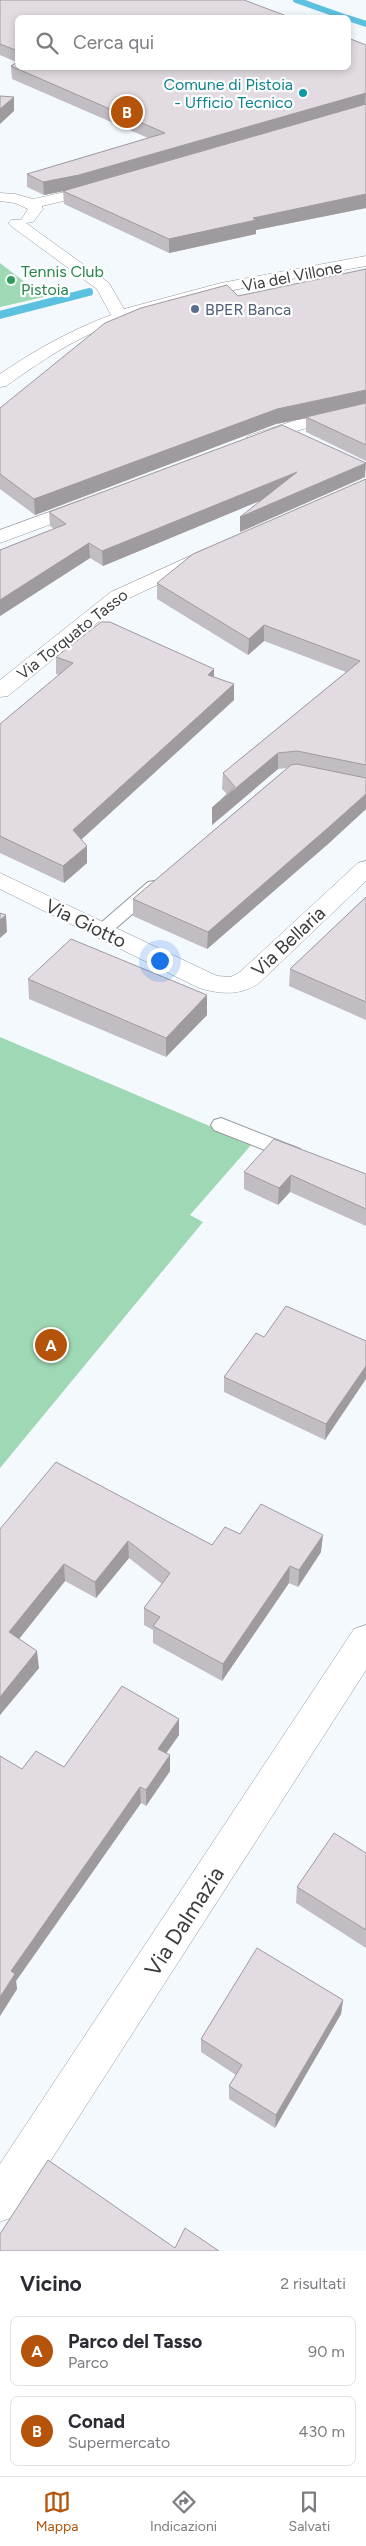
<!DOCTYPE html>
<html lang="it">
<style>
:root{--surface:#fff;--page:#f7f7f7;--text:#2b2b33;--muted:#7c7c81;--line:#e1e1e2;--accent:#b45309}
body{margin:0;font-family:Figtree,sans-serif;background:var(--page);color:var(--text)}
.you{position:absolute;left:159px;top:960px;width:18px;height:18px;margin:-12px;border:4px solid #fff;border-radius:50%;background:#1a73e8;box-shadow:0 0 0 8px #1a73e833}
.badge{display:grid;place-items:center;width:32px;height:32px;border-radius:50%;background:var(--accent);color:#fff;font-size:16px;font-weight:700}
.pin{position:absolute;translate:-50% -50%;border:2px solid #fff;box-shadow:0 1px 5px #0006}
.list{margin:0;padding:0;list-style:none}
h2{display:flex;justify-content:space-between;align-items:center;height:65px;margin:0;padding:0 20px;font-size:21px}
h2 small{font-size:16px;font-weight:400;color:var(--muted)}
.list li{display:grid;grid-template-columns:32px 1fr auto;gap:15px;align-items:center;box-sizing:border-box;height:70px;margin:0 10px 10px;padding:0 10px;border:1px solid var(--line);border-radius:8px}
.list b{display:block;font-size:19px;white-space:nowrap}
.list p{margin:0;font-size:16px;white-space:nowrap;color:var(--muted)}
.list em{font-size:16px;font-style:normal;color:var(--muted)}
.icon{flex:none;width:28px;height:28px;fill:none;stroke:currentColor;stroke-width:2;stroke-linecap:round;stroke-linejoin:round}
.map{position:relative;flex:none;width:366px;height:2251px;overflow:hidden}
.search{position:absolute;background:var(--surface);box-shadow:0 2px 8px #0003;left:15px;right:15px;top:15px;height:55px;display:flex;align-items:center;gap:12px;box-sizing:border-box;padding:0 18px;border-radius:8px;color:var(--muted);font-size:19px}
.sheet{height:225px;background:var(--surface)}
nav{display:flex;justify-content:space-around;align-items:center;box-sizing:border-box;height:70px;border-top:1px solid var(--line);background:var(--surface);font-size:14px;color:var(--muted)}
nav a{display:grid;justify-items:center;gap:2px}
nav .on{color:var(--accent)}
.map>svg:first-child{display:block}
.green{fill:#9fd8b4}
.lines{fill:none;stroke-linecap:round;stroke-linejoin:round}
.stream-far1{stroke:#5cc1df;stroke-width:6}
.stream{stroke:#5cc1df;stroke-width:8}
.lane-casing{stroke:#93989d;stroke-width:2}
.street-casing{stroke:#93989d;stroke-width:1}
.secondary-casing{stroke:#93989d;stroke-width:1}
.lane{fill:#fff;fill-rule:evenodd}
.street{fill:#fff;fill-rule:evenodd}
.secondary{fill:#fff;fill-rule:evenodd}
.wall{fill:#c2bdc2}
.shaded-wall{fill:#9e9a9e}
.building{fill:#e2dce2;stroke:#9e9a9e}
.culture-dot{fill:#0f9aa8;stroke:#fff;stroke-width:2}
.leisure-dot{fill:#2e9e5b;stroke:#fff;stroke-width:2}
.service-dot{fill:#5c6f8a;stroke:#fff;stroke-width:2}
.labels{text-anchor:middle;stroke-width:4.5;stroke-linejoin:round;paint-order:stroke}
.far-culture-label{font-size:16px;fill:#0d838f;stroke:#fff;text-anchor:end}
.far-leisure-label{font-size:16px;fill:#27864d;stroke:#fff;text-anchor:start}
.far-street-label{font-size:16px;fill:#393b3d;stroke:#fff}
.far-service-label{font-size:16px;fill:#4e5e75;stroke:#fff;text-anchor:start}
.street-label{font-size:19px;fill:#393b3d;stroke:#fff}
.near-street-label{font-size:22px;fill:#393b3d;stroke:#fff}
</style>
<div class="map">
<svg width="366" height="2251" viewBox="0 0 366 2251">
<rect width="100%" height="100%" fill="#f4f9fe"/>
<path class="green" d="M0,263l44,34 -44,10z
M0,1037l252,107 -62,71 13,7 -203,246z"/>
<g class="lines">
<path class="stream-far1" d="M296,0l51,18
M348,18l18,6"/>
<path class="stream" d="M0,315l89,-23"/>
<g class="lane-casing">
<path id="lane" d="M154,881l6,1 3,4 -3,4 -52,45h-12l-3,-4 3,-4 52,-45z
M221,1118l79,31 3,5 -3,5 -7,2 -79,-31 -3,-5 3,-5z"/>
</g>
<g class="street-casing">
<path id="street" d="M366,406v10l-63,13 -49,16 -6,-1 -3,-4 3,-4 45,-15z
M85,499l7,2 3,4 -3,4 -92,34v-13z
M208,548l7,2 3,4 -3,4 -90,42 -117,96 -8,1v-17l111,-88z
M366,861v20l-108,103c-20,12 -38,10 -59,4l-199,-99v-16l217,103 14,1 9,-5 118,-109z"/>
</g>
<g class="secondary-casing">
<path id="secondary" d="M101,184l5,1 2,3 -2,3 -64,15 1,3 -10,13 -7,1 83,60 15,26 97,-26 145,-27v10c-93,17 -189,29 -276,68 -30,14 -57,33 -84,52l-6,1v-13c35,-24 71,-44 111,-59l-14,-26 -86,-63 -3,-3 3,-3h10l7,-11 -13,-6 -15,-2v-8l15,1 18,5z
M366,1625v45l-351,546 -15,6v-58l354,-535z"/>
</g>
<use href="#lane" class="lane"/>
<use href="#street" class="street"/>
<use href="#secondary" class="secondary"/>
</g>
<path class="wall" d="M0,0l18,18v50l348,-23v163l-110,22v4l-87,19 -105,-49 -1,-13 -19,4 -17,-8v-13l121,-36 -136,-59 -1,-13 5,-4 -16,-7z
M366,269v192l-60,-29v-14l-30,6 -241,91 -35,-26v-81l238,-112z
M365,477l-125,55 21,-32 -158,66 -13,-8 -90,58v-66l54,-21 -4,-3 -1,-14z
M366,479v330l-38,35 -121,105 -74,-33v-17l154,-131 -9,1 -66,56 15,-31 -5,-5 1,-16 123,-101 -82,-31 -16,14 -91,-56v-16z
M56,657l158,20 20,7v16l-153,140 6,23 -23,20 -64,-30v-129l59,-49 -3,-1z
M366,897v123l-77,-34 1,-17z
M28,979l179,16v20l-41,42 -137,-58z
M244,1172l122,2v52l-76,-34 -12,13 -34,-16z
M264,1337l102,4 -41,99 -101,-48v-15z
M0,1529l212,16 28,-11 81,18 -23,35 -9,-4 -67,98 -69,-38v-13l-9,-5v-17l18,-24 -33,-26 -33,40 -31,-17 -46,58 20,29 -39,47z
M179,1735l-13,18 4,2v16l-24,35 -5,-3 -125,178 1,8 -17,27 22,-247 42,-2z
M366,1853v95l-70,-45 1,-16z
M343,2000l-2,14 -66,114 -46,-29v-13l7,-11 -35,-23v-13z"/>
<path class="shaded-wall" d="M366,93l-1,12 -285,83 -36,7 -1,-13z
M14,97v14l-14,13v-15z
M366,194v14l-110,22v4l-87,19v-14l84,-21z
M366,390v15l-60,12v1l-30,6 -241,91 -1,-16 243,-90z
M366,463l-1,14 -125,55v-15z
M297,472l-1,14 -193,80 -1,-15z
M89,543l1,15 -90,58v-16z
M264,625v16l-16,14 1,-16z
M214,669v17l-6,-11z
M234,684v16l-161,147v-17z
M278,753v16l-66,56v-17z
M366,794v15l-38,35 -121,105 1,-17z
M87,846v17l-23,20 -1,-17z
M6,915l1,17 -7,6v-18z
M207,995v20l-41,42v-19z
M291,1175l-1,17 -12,13 1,-17z
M366,1366v13l-41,61 1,-16z
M323,1535l-2,17 -23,35 1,-17z
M128,1541l1,17 -33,40 -1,-16z
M64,1564l1,17 -54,68 -2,-17z
M290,1566l-1,17 -67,98 1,-17z
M37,1651l2,17 -39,47v-18z
M179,1719v16l-21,30v-16z
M170,1755v16l-24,35v-16z
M140,1787l1,16 -125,178 1,8 -17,27v-19l11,-26z
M343,2000l-2,14 -66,114 1,-13z"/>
<path class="building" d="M0,0h244l48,18h-274v33l-18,-7z
M348,38l18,7v48l-287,82 -36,7 -16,-8 138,-41 -154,-67 7,-4v6h330z
M0,96l14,1 -14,12z
M366,104v90l-113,24 3,2 -87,19 -106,-48z
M366,269v121l-89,19 -243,90 -34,-25v-66l105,-85 36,-15 86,-23 11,11z
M366,403v42l-60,-28z
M282,425l84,38 -126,54 57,-45 -195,79 -13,-8 -89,57v-50l66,-26 -17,-12z
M366,479v286l-69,-14 -19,2 -66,55 23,-21 -12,-14 137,-112 -96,-36 -15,14 -92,-56 36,-29z
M101,622h9l104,47 -6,6 26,9 -161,146 14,16 -24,20 -63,-30v-112l73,-61 -17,-6z
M297,764l69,14v16l-37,33 -121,105 -75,-33 158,-134z
M366,897v105l-76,-33z
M0,913l6,2 -6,5z
M71,939l136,56 -41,43 -138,-59z
M274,1139l92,35v35l-75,-34 -12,13 -35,-16z
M286,1306l80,35v25l-40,58 -102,-47 32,-44 8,4z
M56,1462l156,83 13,-18 15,7 21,-30 62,31 -24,35 -9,-4 -67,98 -70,-38 7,-9 -16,-9 26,-35 -42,-32 -33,41 -31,-18 -55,68 28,19 -37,46v-168z
M122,1686l57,33 -21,30 12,6 -24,35 -6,-3 -129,184 4,3 -15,23v-241l22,13 14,-18 28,16z
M334,1833l32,20v77l-69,-43z
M257,1948l86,52 -67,115 -47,-29 13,-21 -41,-26z
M48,2160l127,88 10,-20 34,23h-219v-17z"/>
<circle class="culture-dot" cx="303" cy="93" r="5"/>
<circle class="leisure-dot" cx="11" cy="280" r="5"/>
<circle class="service-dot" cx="195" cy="309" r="5"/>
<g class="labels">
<g class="far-culture-label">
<text x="293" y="90">Comune di Pistoia<tspan x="293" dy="18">- Ufficio Tecnico</tspan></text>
</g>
<g class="far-leisure-label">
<text x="21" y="277">Tennis Club<tspan x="21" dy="18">Pistoia</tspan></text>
</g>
<g class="far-street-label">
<text transform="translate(292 276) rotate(-11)" y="6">Via del Villone</text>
<text transform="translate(72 634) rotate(-38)" y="6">Via Torquato Tasso</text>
</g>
<g class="far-service-label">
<text x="205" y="315">BPER Banca</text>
</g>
<g class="street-label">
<text transform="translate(86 923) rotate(26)" y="7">Via Giotto</text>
<text transform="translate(288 941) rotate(-43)" y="7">Via Bellaria</text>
</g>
<g class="near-street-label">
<text transform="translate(184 1921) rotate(-57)" y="8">Via Dalmazia</text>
</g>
</g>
</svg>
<div class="you"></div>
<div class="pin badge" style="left:51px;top:1345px">A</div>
<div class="pin badge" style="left:127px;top:112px">B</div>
<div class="search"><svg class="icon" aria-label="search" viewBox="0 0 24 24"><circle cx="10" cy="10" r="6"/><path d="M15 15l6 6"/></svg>Cerca qui</div>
</div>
<section class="sheet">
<h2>Vicino<small>2 risultati</small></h2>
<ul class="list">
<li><span class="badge">A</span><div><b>Parco del Tasso</b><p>Parco</p></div><em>90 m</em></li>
<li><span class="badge">B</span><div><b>Conad</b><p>Supermercato</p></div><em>430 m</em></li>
</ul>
</section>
<nav>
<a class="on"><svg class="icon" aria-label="map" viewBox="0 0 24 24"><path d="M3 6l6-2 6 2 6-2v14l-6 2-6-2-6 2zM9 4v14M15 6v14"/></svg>Mappa</a>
<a><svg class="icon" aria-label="directions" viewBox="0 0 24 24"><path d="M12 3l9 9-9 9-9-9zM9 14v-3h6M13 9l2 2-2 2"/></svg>Indicazioni</a>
<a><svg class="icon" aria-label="saved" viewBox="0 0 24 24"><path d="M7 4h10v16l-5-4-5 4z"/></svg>Salvati</a>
</nav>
